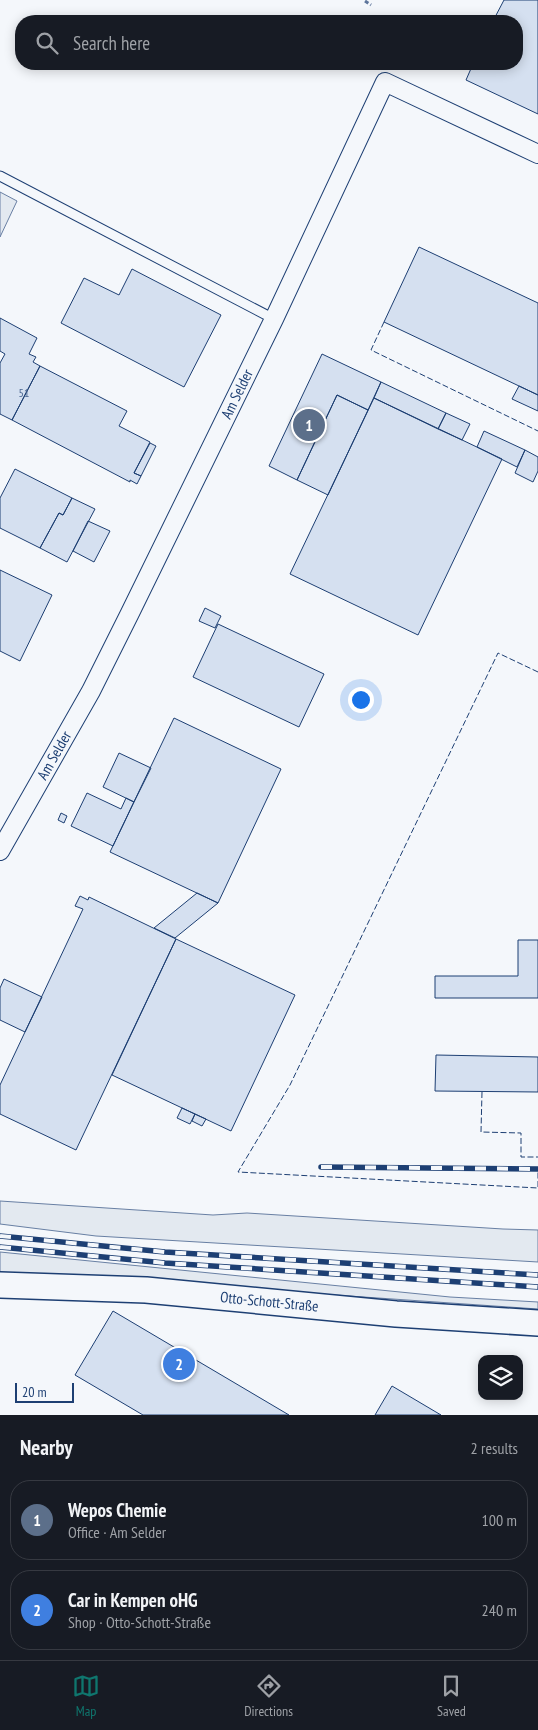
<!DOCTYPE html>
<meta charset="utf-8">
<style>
:root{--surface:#171b24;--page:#242831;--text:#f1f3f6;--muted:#9ea1a6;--line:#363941;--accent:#0f766e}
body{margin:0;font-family:"PT Sans Narrow",sans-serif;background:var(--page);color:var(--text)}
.controls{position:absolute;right:15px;bottom:15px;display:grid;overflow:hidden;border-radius:10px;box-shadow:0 2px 12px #0003}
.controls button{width:45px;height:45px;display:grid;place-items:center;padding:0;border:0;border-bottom:1px solid var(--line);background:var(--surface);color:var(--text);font:25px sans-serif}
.scale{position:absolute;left:15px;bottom:12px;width:59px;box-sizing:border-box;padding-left:5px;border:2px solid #1d3f73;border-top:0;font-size:14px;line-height:18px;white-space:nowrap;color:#1d3f73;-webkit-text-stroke:4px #f4f7fb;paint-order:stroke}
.you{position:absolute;left:360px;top:699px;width:18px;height:18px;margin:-12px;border:4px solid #fff;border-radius:50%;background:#1a73e8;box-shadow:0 0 0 8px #1a73e833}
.badge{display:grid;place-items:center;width:32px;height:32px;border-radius:50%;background:var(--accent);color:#fff;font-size:16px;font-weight:700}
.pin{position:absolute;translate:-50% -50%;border:2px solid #fff;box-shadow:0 1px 5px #0006}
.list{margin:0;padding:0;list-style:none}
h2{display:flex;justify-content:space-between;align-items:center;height:65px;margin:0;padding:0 20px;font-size:21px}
h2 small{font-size:16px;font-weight:400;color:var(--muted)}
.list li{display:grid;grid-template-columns:32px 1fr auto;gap:15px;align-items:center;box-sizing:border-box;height:80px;margin:0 10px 10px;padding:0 10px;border:1px solid var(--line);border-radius:20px}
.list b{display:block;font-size:19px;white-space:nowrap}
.list p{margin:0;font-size:16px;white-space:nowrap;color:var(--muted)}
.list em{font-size:16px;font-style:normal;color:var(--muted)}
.icon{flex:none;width:28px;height:28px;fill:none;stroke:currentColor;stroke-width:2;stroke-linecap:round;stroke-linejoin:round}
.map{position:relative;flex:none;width:538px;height:1415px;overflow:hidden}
.search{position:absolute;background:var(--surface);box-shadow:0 2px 12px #0003;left:15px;right:15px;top:15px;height:55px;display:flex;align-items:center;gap:12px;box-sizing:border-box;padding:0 18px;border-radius:20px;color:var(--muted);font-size:19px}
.sheet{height:245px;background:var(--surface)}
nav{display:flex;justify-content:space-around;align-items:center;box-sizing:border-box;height:70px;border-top:1px solid var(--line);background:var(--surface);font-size:14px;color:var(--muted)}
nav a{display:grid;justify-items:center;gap:2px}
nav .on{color:var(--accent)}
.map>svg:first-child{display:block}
.green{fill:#e3e9f0;stroke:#687fa3}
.building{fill:#d5e0f0;stroke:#1d3f73}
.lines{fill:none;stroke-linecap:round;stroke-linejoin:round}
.lane-casing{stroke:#1d3f73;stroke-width:11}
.street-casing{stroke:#1d3f73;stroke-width:20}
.secondary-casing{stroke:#1d3f73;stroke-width:28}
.path{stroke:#5e769c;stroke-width:3;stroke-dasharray:4 2.5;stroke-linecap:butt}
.lane{stroke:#f4f7fb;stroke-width:9}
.street{stroke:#f4f7fb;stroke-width:18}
.secondary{stroke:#f4f7fb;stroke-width:25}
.rail-casing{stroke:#1d3f73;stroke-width:5.5}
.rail{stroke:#f4f7fb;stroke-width:4;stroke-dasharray:11;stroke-linecap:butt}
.fence{stroke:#1d3f73;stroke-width:1;stroke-dasharray:6 2.5;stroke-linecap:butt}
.labels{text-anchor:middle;stroke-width:4;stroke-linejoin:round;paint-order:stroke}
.number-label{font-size:12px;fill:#4b6792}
.street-label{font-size:15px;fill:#1d3f73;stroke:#f4f7fb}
</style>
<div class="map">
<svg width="538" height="1415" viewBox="0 0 538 1415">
<rect width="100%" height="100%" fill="#f4f7fb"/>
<path class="green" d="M0,192l17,9 -17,36z
M0,1201l213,14 34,-2 256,16 35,1v32l-442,-26 -96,-12z
M0,1252l450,45 88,5v7l-538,-37z"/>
<path class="building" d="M504,0h34v114l-72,-34 7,-16h44v-43h-24z
M419,247l119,56v92l-154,-73z
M132,269l89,46 -37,72 -123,-64 23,-45 35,17z
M0,318l37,20 -8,16 7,3 -3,5 7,4 -28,54 -12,-6v-51l5,-9 -5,-3z
M322,354l59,28 -13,28 -31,-15 -40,85 -28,-14z
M40,366l87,45 -8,15 31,16 -16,31 7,3 -4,8 -7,-4v2l-118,-62z
M381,382l65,31 -8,16 -64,-31z
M519,386l19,9v16l-26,-12z
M337,395l31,15 -40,85 -31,-15z
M374,398l128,61 -84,176 -128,-61z
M446,413l24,11 -8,16 -24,-11z
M484,431l41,19 -8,17 -40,-20z
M150,443l6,3 -15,30 -7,-3z
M525,450l13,7v14l-5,11 -18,-9z
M15,469l57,29 -9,17 -4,-2 -19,35 -40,-20v-30z
M72,498l23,11 -28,53 -27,-14 19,-35 4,2z
M88,521l22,10 -16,31 -21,-11z
M0,570l52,25 -32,66 -20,-10z
M205,608l16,8 -6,12 -16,-7z
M218,624l106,50 -25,53 -106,-50z
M174,718l107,51 -63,134 -108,-51z
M119,753l32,15 -17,34 -31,-15z
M87,793l34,16 5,-11 8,4 -21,44 -42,-20z
M61,813l6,3 -3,7 -6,-3z
M197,893l21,10 -43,35 -21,-10z
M80,896l8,4 1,-3 87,42 -100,211 -76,-36v-29l83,-176 -8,-3z
M176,939l119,56 -64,136 -119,-56z
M518,940h20v58h-103v-22h83z
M4,979l38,18 -17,35 -25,-12v-32z
M436,1055l102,2v35l-103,-1z
M182,1108l13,6 -5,10 -13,-6z
M195,1114l11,5 -4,7 -10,-5z
M113,1311l176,104h-146l-68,-40z
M392,1386l49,29h-66z"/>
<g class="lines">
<g class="lane-casing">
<path id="lane" d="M0,176l274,143"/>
</g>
<g class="street-casing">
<g id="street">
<path id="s1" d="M0,851l91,-160 39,-78 144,-294 111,-237 153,72"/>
</g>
</g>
<g class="secondary-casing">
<g id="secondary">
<path id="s2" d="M0,1285l146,5 250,24 142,9"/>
</g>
</g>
<path class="path" d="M365,1l6,4"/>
<use href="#lane" class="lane"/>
<use href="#street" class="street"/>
<use href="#secondary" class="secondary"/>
<g class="rail-casing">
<path id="rail" d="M321,1167l217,2
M0,1236l165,16 373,23
M0,1247l165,16 373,24"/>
</g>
<use href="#rail" class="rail"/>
<path class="fence" d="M384,322l-13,28 167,81
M538,672l-40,-19 -208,432 -52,87 300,16v-19
M482,1092l-1,40 40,1v24h17"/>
</g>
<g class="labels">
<g class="number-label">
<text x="24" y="397">51</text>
</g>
<g class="street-label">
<text dy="5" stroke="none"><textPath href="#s1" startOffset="515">Am Selder</textPath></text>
<text dy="5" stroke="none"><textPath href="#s1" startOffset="110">Am Selder</textPath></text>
<text dy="5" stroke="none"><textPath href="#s2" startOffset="270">Otto-Schott-Straße</textPath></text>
</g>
</g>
</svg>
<div class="controls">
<button><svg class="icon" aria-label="layers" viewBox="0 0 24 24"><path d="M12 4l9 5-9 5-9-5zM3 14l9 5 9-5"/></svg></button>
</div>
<div class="scale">20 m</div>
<div class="you"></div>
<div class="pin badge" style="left:309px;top:425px;background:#5c6f8a">1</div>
<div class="pin badge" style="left:179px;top:1364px;background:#3f7fe0">2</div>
<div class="search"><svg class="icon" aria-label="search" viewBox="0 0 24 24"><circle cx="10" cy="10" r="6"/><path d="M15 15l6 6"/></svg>Search here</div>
</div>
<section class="sheet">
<h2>Nearby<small>2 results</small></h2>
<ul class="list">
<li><span class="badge" style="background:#5c6f8a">1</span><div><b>Wepos Chemie</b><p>Office · Am Selder</p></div><em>100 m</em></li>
<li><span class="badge" style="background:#3f7fe0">2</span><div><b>Car in Kempen oHG</b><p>Shop · Otto-Schott-Straße</p></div><em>240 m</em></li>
</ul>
</section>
<nav>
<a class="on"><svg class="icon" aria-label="map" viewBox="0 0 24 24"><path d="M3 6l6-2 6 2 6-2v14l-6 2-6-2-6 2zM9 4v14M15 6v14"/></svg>Map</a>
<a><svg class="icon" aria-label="directions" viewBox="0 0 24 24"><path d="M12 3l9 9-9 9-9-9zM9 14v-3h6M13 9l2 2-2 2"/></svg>Directions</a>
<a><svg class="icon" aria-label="saved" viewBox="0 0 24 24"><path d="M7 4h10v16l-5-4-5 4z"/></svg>Saved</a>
</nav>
